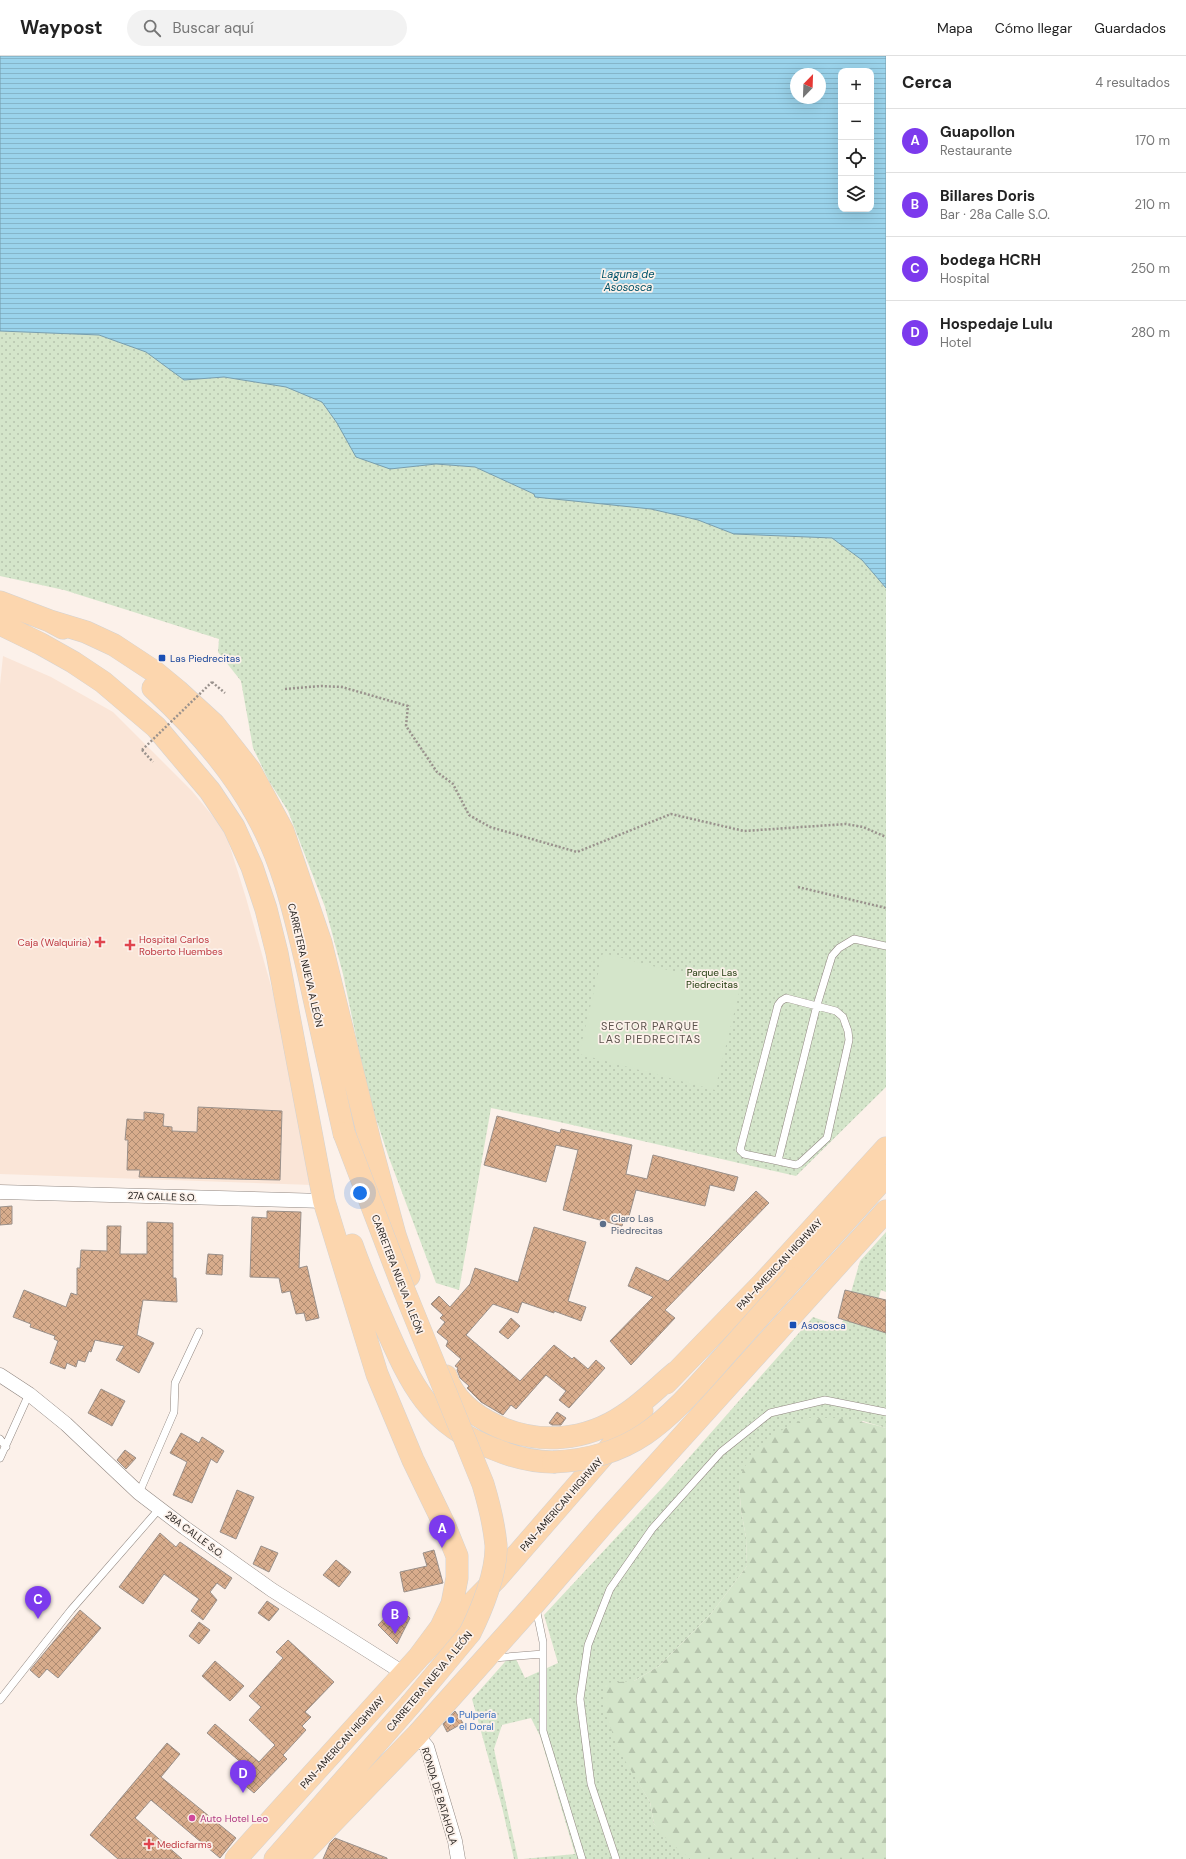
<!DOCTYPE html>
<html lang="es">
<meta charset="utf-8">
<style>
:root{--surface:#fff;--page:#f2f2f2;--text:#222;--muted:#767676;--line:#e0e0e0;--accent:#7c3aed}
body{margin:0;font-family:"DM Sans",sans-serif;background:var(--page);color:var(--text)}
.controls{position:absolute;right:12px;top:12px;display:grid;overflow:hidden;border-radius:8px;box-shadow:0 4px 16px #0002}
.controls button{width:36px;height:36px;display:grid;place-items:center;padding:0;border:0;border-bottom:1px solid var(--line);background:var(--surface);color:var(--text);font:20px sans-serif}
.compass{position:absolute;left:790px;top:12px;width:36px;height:36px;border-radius:50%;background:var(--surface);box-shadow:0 4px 16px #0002;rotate:23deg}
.you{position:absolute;left:360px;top:1137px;width:14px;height:14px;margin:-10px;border:3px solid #fff;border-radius:50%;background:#1a73e8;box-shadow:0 0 0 6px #1a73e833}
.badge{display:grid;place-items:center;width:26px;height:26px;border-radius:50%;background:var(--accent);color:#fff;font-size:13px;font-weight:700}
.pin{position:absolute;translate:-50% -33px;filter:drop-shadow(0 1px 2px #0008)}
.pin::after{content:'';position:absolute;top:21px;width:14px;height:12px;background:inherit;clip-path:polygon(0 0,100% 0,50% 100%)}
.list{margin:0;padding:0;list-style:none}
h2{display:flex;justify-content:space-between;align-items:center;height:52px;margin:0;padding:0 16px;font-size:17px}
h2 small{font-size:13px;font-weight:400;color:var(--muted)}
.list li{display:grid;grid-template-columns:26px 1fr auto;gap:12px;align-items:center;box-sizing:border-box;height:64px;padding:0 16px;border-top:1px solid var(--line)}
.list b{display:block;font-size:15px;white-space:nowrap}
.list p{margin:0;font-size:13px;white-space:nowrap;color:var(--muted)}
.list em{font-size:13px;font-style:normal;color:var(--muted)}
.icon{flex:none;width:22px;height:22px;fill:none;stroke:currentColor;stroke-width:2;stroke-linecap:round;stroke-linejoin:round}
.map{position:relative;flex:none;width:886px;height:1803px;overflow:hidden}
header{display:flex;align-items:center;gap:24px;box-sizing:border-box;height:56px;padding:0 20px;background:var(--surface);border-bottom:1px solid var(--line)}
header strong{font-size:19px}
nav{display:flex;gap:22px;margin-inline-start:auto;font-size:14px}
.search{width:280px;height:36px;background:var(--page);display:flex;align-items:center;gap:10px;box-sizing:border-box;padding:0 14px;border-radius:22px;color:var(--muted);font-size:15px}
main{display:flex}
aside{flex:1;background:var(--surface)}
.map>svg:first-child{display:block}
.medical{fill:#fae5d7}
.green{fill:url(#green-dots)}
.forest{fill:url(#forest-firs)}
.pitch{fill:#d4e5ca}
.water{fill:url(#water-rules);stroke:#779eae;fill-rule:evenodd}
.building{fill:url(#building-cross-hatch);stroke:#9a908a}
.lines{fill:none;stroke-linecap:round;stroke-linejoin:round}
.service-casing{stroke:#918781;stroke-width:8}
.minor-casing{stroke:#918781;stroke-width:15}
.trunk-casing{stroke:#d4d3d2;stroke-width:23}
.path{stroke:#9a928d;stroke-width:2.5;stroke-dasharray:2 2;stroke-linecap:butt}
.service{stroke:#fff;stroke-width:7}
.minor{stroke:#fff;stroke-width:14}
.trunk{stroke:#fcd6ae;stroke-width:22}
.trunk-bridge-casing{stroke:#d4d3d2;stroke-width:23;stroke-linecap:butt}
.path-bridge{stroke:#9a928d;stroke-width:2.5;stroke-dasharray:2 2;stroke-linecap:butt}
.trunk-bridge{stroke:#fcd6ae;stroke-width:22}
.transit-dot{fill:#1a4fb4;stroke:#fcf1ea;stroke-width:1.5}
.health-dot{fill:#e0444e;stroke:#fcf1ea;stroke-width:1.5}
.service-dot{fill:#5c6f8a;stroke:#fcf1ea;stroke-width:1.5}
.shop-dot{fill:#3f7fe0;stroke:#fcf1ea;stroke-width:1.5}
.hotel-dot{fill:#d1479c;stroke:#fcf1ea;stroke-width:1.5}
.labels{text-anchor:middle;stroke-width:3.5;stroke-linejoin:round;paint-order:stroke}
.transit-label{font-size:10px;fill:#164399;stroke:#fcf1ea;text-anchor:start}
.health-label{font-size:10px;fill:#be3a42;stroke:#fcf1ea;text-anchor:start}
.street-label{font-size:10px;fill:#26221f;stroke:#fcf1ea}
.park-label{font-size:10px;fill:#1d3709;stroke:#fcf1ea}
.service-label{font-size:10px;fill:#4e5e75;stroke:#fcf1ea;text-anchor:start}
.shop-label{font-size:10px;fill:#366cbe;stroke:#fcf1ea;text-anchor:start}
.hotel-label{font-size:10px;fill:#b23c85;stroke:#fcf1ea;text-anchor:start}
.water-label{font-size:11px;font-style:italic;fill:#01536a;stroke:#fcf1ea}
.neighbourhood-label{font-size:11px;letter-spacing:1px;fill:#5b524c;stroke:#fcf1ea}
</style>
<header>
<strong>Waypost</strong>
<div class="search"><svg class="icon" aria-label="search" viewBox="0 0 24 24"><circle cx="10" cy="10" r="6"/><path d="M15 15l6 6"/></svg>Buscar aquí</div>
<nav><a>Mapa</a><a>Cómo llegar</a><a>Guardados</a></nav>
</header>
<main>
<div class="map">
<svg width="886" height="1803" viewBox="0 0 886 1803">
<defs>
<pattern id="green-dots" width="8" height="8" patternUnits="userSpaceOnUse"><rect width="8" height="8" fill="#d4e5ca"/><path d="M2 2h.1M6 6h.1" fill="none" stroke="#b6c4ad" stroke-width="1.8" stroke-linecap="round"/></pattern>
<pattern id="forest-firs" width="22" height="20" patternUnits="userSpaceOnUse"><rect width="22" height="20" fill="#d4e5ca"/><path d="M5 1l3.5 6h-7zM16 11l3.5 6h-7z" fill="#b6c4ad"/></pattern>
<pattern id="water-rules" width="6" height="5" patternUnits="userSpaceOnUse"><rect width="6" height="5" fill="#9ad3eb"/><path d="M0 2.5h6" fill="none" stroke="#85b5c9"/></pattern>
<pattern id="building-cross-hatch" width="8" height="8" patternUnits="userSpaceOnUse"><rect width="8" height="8" fill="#d8ac8c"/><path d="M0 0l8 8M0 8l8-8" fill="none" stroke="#af8c72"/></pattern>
</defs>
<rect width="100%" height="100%" fill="#fcf1ea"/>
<path class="medical" d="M3,600l48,21 62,35 79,79 33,40 21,67 27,95 40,192 -313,-11v-489z"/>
<path class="green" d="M0,275l99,4 47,17 38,28 40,-3 62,10 36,15 15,21 53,46 46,-5 39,3 59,27 117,15 47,11 36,14 98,4 30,22 24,28v499l-90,89 -241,-55 -64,-13 -32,182 -23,-7 -48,-128 -20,-61 -25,-120 -18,-67 -37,-96 -19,-30 -16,-33 -12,-67 -23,-29 1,-13 -155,-49 -64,-14z
M886,1176v60l-5,-2 -11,38 16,5v95l-23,-7 -124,63 2,26 5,27 1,29 -36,48 -52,52 -25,15 2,97 14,24 4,22 37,35h-168l52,-5 -35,-118 -9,-18 -29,7 -8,24 24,110h-4l-12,-52 -30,-108 41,-46 12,25 33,-15 -14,-48 120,-129 149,-169 28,10 19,-66z"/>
<path class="forest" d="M806,1362c28,-1 54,2 80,10v431h-195l-21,-16 -16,-19 -4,-22 -32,-53 -13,-37 -2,-29 31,-2 25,-15 52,-52 36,-48 -1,-29 -5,-27 -2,-26 4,-15 17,-22 18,-15z"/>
<path class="pitch" d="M603,897l137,36 -25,101 -136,-36z"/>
<path class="water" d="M0,0h886v532l-24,-28 -30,-22 -98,-4 -36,-14 -47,-11 -116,-12 -1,-3 -59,-27 -39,-3 -46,5 -34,-12 -19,-34 -15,-21 -36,-15 -62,-10 -40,3 -38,-28 -47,-17 -99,-4zM841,15h30v138h-30zM796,18h24v24h-24z"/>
<path class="building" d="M198,1051l84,4 -2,69 -141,-3 1,-7h-13l1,-30h-3l2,-21 17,1v-8l20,2 -1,12 9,1v4l25,1z
M497,1060l63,17 1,-4 71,16 -6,29 21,5 6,-24 85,22 -4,14 -24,-6 -5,21 -69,-16 -8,30 -4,-1 -2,7 -59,-16 15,-60 -22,-5 -10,37 -62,-17z
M756,1135l13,12 -104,107 10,8 -44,47 -21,-24 43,-44 -25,-11 8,-19 32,14z
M12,1150v18l-12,1v-18z
M267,1155l34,1 -2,56 8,-2 12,52 -13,3 -2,-8 -8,1 -6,-23 -8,2 -3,-15 -29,-1 2,-60 15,1z
M147,1166l26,1v55h3l1,24 -34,-2 -6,35 17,8 -15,30 -23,-13 8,-14 -29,-6 -4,12 -2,-1 -4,11 -7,-2 -2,7 -9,-4 -2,6 -15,-6 8,-22 -4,-2 1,-3 -25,-9 1,-3 -18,-7 11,-27 42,17 5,-14 6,2v-27h3l1,-18 26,1v-25h14l-1,28h27z
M534,1171l52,15 -18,59 18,6 -5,14 -27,-10v2l-32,-11 -4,11 -25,-9 -27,31 54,46 34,-36 18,14 2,-2 14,12 8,-9 9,8 -36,40 -10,-8 7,-9 -20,-16 -30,34 -5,-4 -8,10 -22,-13 -14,-14 2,-2 -9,-8 -3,-8 1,-2 -3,-2 6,-7 -15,-13 2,-5 -11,-9 8,-10 -5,-4 3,-3 -12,-11 8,-8 11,11 20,-23 5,-16 43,14z
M208,1198l15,1 -1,20 -16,-1z
M845,1234l41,10v33l-48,-15z
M511,1262l9,8 -12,13 -9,-7z
M101,1333l24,12 -13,25 -24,-13z
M557,1356l9,6 -5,7h-9l-3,-2z
M181,1377l18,10 3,-6 22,14 -7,12 -6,-4 -19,44 -19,-8 14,-33 -17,-9z
M125,1394l11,8 -10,11 -9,-9z
M237,1434l17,7 -18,42 -16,-7z
M160,1477l16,14 4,-5 52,36 -7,11 -8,-6 -7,9 7,8 -14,20 -12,-9 8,-12 -35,-25 -21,30 -24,-17z
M261,1490l17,7 -9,19 -16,-8z
M434,1494l9,33 -39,9 -4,-20 27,-6 -4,-13z
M336,1504l15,12 -12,15 -16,-12z
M267,1545l12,8 -10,12 -11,-8z
M397,1549l13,13 -13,26 -19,-19z
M80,1554l21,18 -43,50 -11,-9 -8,9 -9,-8z
M199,1566l11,8 -11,14 -10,-8z
M288,1584l46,42 -29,30 6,5 -9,9 4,4 -23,25 4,4 -33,34 -12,-10 10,-11 -45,-39 8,-9 44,38 16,-17 -26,-25 12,-13 -12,-11 34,-38 -7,-6z
M215,1605l29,25 -14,15 -28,-25z
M455,1655l8,12 -16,9 -4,-8z
M167,1687l13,11 -19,23 75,61 -16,20 -69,-58 -16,18 47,41h-64l-28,-24z
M335,1782l52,20v1h-64l7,-16z"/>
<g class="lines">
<g class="service-casing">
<path id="service" d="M778,1105l18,4 4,-2 27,-25 22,-98 -1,-9 -5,-14 -7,-6 -50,-13 -5,3 -3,4 -38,145 4,4 34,7 39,-156 15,-49 7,-8 15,-9 32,7
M0,1383l6,8
M0,1402l29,-64
M139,1437l35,-81 1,-29 24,-51
M536,1552l7,34v89l39,128
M494,1602l49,-4
M0,1644l71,-90 89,-102
M616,1803l-25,-75 -11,-85 8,-54 22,-56 42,-60 69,-77 49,-39 55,-13 61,12"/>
</g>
<g class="minor-casing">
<path id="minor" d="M0,1136l324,9
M0,1319l29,19 37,30 73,69 46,35 87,62 133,84
M417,1679l10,12 28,94 3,18"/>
</g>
<g class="trunk-casing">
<path id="trunk" d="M0,546l50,19 13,7
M50,565l36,11 28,13 41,27 23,19 36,33 36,46 33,61 38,112 50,203 24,89 14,41
M0,568l41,20 32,18 30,20 53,45 54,64 24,36 18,40 14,42 11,44 47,248 53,173 36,86 31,64 13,32v22l-5,26 -11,23 -23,31
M153,632c40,37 77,78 103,126 28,49 39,103 52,157 12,54 24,108 36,162
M352,1189c9,26 20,51 31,76 27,61 44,103 111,128 19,8 38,13 59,13
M794,1222l92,-102
M446,1320c8,24 29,40 51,50 42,19 89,15 127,-11 19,-12 35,-29 52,-43
M666,1327l96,-99 124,-136
M236,1803l182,-201 78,-79 146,-168
M275,1803l135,-154
M297,1803l120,-124 118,-132 70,-81 281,-311"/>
</g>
<path class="path" d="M212,626l13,11
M285,633l36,-3 21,1 66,19 -2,20 31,46 16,12 16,31 21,12 87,25 94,-38 73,17 102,-7 17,3 23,10
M142,694l11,12
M798,831l88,21"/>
<use href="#service" class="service"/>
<use href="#minor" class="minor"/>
<use href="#trunk" class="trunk"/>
<g class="trunk-bridge-casing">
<path id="trunk-bridge" d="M344,1077l60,157 79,194c6,20 11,40 13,61 1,27 -14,64 -26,88l-60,72
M553,1406c82,-3 115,-43 166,-100 25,-28 50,-56 75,-84"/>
</g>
<path class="path-bridge" d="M142,694l70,-68"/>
<use href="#trunk-bridge" class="trunk-bridge"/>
</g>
<g class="transit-dot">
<rect x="158" y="598" width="8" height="8" rx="2"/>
<rect x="789" y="1265" width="8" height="8" rx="2"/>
</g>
<g class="health-dot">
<path d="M98 880h4v4h4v4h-4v4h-4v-4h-4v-4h4z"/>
<path d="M128 883h4v4h4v4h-4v4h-4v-4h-4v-4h4z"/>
<path d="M147 1782h4v4h4v4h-4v4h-4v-4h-4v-4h4z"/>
</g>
<circle class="service-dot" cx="603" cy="1168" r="4"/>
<circle class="shop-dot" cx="451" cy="1664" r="4"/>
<circle class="hotel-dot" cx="192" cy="1762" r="4"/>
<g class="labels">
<g class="transit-label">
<text x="170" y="606">Las Piedrecitas</text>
<text x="801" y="1273">Asososca</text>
</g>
<g class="health-label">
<text x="139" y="887">Hospital Carlos<tspan x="139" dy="12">Roberto Huembes</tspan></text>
<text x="91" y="890" text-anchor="end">Caja (Walquiria)</text>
<text x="157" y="1792">Medicfarms</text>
</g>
<g class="street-label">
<text transform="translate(306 909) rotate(77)" y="4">CARRETERA NUEVA A LEÓN</text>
<text transform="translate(162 1140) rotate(2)" y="4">27A CALLE S.O.</text>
<text transform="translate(779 1208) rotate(-47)" y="4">PAN-AMERICAN HIGHWAY</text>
<text transform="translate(398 1218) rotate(69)" y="4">CARRETERA NUEVA A LEÓN</text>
<text transform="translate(561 1448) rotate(-49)" y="4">PAN-AMERICAN HIGHWAY</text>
<text transform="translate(195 1478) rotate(37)" y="4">28A CALLE S.O.</text>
<text transform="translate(429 1625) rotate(-50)" y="4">CARRETERA NUEVA A LEÓN</text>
<text transform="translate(342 1686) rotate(-48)" y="4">PAN-AMERICAN HIGHWAY</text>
<text transform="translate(440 1740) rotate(73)" y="4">RONDA DE BATAHOLA</text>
</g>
<g class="park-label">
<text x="712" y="920">Parque Las<tspan x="712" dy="12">Piedrecitas</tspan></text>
</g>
<g class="service-label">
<text x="611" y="1166">Claro Las<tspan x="611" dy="12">Piedrecitas</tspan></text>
</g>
<g class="shop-label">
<text x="459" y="1662">Pulpería<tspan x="459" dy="12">el Doral</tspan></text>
</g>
<g class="hotel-label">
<text x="200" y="1766">Auto Hotel Leo</text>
</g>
<g class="water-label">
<text x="628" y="222">Laguna de<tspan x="628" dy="13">Asososca</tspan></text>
</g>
<g class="neighbourhood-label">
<text x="650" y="974">SECTOR PARQUE<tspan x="650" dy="13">LAS PIEDRECITAS</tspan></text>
</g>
</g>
</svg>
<div class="controls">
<button>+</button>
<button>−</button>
<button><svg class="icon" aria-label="locate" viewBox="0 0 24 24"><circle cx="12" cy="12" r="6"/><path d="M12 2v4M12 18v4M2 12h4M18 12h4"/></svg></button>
<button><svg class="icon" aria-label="layers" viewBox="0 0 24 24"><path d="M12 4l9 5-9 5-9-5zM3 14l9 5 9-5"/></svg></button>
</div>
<svg class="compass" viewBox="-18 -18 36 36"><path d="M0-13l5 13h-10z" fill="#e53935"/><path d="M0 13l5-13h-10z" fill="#767676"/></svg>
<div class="you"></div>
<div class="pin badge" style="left:442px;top:1492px">A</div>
<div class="pin badge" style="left:395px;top:1578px">B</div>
<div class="pin badge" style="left:38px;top:1563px">C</div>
<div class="pin badge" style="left:243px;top:1737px">D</div>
</div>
<aside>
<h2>Cerca<small>4 resultados</small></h2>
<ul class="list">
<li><span class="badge">A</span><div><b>Guapollon</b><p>Restaurante</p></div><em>170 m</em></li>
<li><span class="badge">B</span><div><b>Billares Doris</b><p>Bar · 28a Calle S.O.</p></div><em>210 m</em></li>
<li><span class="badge">C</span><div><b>bodega HCRH</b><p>Hospital</p></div><em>250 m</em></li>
<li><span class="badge">D</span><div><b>Hospedaje Lulu</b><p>Hotel</p></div><em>280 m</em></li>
</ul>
</aside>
</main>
